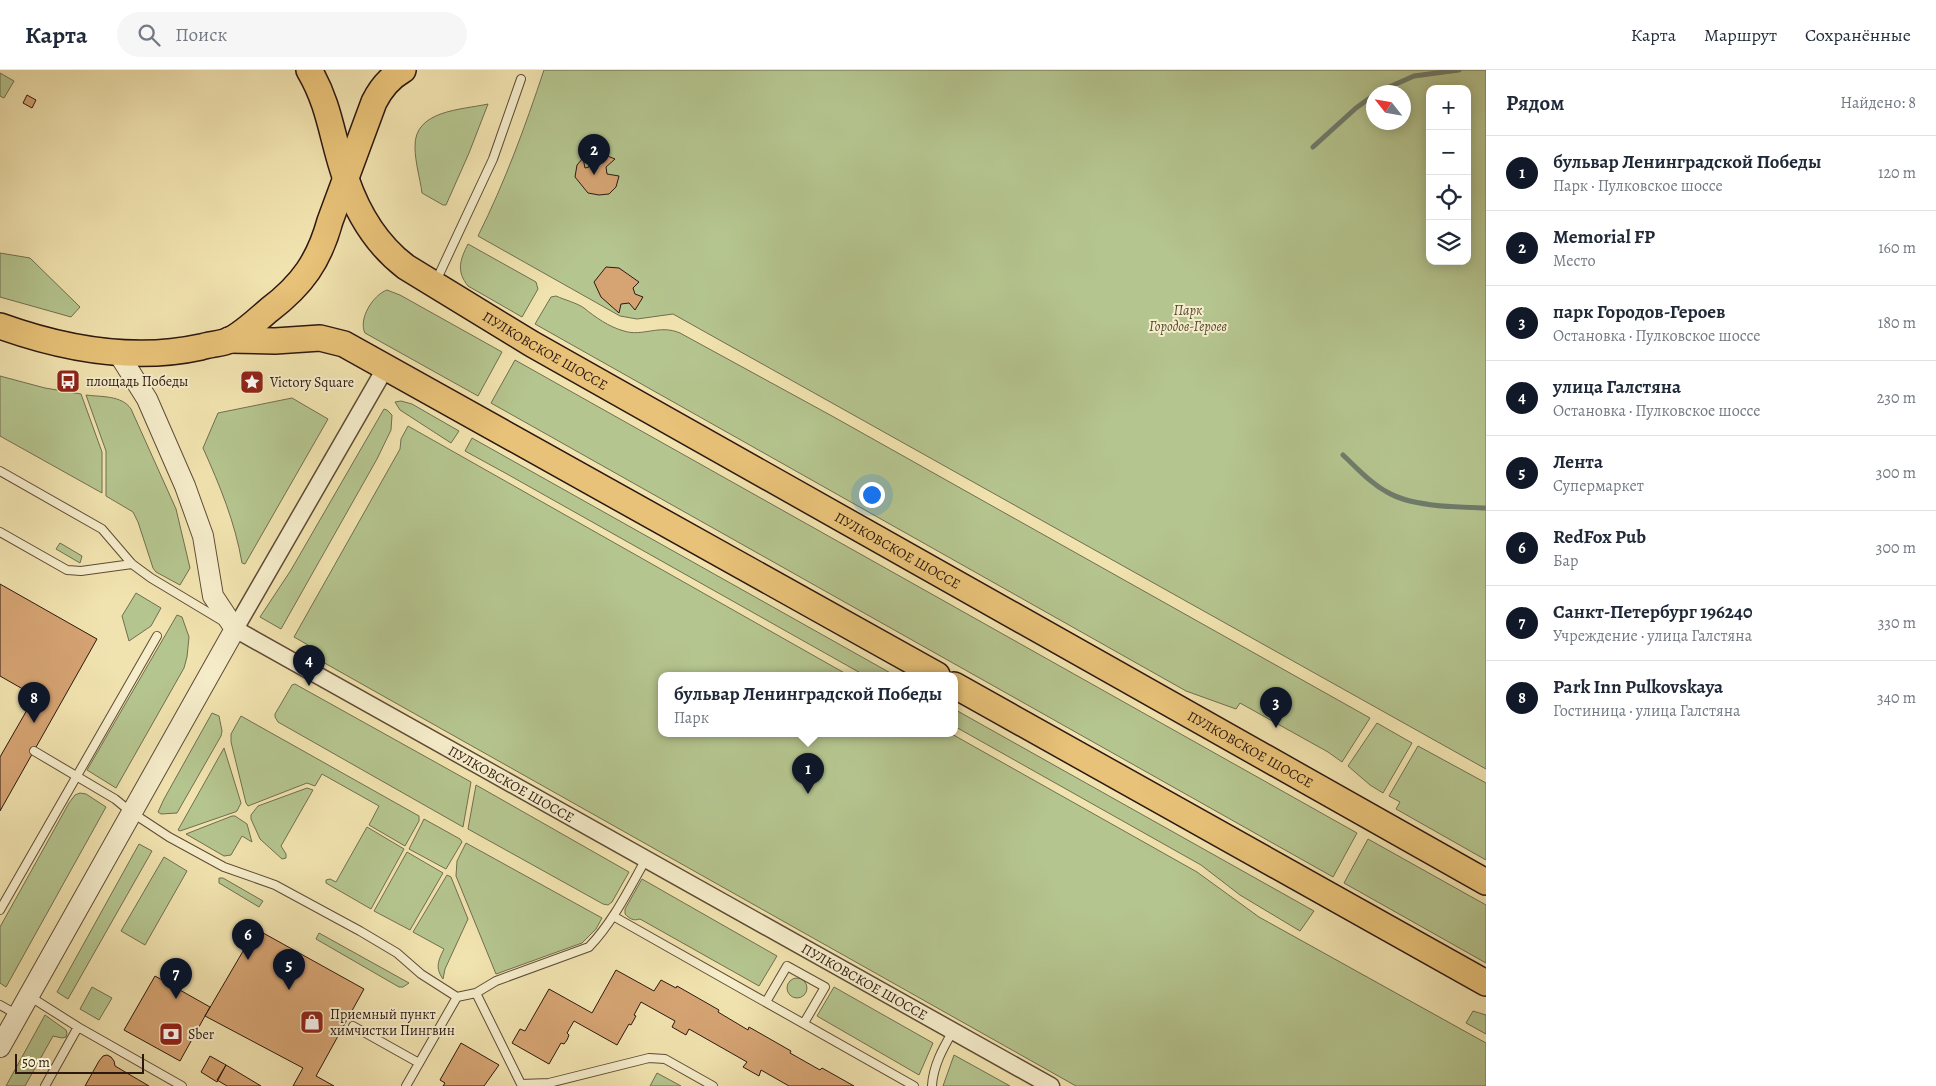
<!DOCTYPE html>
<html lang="ru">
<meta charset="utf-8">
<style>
:root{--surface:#fff;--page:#f6f6f7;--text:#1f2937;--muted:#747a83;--line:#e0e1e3;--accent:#111827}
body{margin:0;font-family:Alegreya,serif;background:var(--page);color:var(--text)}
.controls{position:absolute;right:15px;top:15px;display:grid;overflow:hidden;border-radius:10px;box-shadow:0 2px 12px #0003}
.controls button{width:45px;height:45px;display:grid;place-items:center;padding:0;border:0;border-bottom:1px solid var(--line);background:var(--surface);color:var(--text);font:25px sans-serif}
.compass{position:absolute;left:1366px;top:15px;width:45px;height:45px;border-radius:50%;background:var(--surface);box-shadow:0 2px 12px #0003;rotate:301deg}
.scale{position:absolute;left:15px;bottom:12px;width:129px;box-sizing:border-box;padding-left:5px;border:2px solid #2d1810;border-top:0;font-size:14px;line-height:18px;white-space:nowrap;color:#2d1810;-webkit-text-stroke:4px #f6edcb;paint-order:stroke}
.you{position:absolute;left:871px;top:424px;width:18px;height:18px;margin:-12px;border:4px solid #fff;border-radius:50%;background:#1a73e8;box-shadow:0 0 0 8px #1a73e833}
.badge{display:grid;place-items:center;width:32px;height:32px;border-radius:50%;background:var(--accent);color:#fff;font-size:16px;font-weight:700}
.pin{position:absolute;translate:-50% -41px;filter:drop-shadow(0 1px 2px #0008)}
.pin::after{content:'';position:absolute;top:26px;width:18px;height:15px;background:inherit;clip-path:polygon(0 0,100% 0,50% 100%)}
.popup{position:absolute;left:658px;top:602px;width:300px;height:65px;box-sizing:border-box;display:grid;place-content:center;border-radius:10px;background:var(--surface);filter:drop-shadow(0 1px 4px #0005);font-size:16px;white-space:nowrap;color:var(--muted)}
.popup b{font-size:19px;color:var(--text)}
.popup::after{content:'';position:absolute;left:50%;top:100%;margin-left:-10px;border:10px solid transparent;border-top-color:var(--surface)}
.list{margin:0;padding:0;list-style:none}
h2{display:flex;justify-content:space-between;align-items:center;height:65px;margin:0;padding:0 20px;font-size:21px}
h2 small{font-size:16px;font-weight:400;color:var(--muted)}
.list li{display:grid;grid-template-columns:32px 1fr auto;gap:15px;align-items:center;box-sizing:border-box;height:75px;padding:0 20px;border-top:1px solid var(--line)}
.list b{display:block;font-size:19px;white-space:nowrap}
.list p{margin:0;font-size:16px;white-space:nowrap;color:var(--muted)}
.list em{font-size:16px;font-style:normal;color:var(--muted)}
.icon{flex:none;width:28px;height:28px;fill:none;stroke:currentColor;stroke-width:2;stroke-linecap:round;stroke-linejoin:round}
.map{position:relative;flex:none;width:1486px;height:1016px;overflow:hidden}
header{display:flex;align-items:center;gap:30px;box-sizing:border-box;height:70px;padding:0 25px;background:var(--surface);border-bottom:1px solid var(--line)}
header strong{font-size:24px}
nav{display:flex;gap:28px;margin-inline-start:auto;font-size:18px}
.search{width:350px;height:45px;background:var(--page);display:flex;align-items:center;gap:12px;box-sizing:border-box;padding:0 18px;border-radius:28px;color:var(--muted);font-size:19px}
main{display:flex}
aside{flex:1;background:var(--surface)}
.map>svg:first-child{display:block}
.green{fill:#b5c58f;stroke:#716e50;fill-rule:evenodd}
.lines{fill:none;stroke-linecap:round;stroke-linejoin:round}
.stream{stroke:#6f7c6c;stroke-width:5}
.building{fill:#d6a473;stroke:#2d1810}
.service-casing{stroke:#5e4b38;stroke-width:10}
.minor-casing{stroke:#5e4b38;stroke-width:19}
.tertiary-casing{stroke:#5e4b38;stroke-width:22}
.primary-casing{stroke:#2d1810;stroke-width:28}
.service{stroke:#f6edcb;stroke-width:8}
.minor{stroke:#f6edcb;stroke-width:16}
.tertiary{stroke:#f6edcb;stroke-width:20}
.primary{stroke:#e8c278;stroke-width:25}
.labels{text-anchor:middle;stroke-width:4;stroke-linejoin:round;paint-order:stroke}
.park-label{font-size:14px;font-style:italic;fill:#564c36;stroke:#f6edcb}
.street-label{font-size:14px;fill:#2d1810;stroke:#f6edcb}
.poi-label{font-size:14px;fill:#2d1810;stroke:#f6edcb;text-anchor:start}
</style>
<header>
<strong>Карта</strong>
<div class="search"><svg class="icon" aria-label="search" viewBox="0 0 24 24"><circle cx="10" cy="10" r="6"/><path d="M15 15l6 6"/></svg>Поиск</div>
<nav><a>Карта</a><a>Маршрут</a><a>Сохранённые</a></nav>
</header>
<main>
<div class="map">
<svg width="1486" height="1016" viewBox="0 0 1486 1016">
<rect width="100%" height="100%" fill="#f1e3af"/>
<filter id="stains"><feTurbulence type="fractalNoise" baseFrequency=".004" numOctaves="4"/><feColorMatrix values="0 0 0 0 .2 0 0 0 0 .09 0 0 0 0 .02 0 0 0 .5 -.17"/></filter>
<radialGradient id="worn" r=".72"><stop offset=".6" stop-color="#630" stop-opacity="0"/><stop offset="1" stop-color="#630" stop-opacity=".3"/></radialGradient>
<path class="green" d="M544,0h942v699l-813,-455 -36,5 -17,-3 -142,-80c27,-54 47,-109 66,-166zM1430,19h37v172h-37zM1374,22h30v30h-30z
M0,3l14,8 -10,17 -4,-2z
M488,34l-19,49 -23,52h-3l-21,-12c-2,-15 -7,-31 -7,-46 -1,-37 46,-37 73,-43z
M468,174l68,38 2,7 -16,28 -54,-31c-12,-15 -8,-26 0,-42z
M0,183l30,5 50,49 -9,10 -71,-20z
M387,220l13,5 102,57 -24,44 -113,-63c-7,-14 8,-38 22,-43z
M556,226c9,4 21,7 28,12 11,9 25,19 40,23 19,6 35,-7 56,2l152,83 538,302 -28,44 -14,-10 -88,-49 -4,6 -50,-18 -651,-367 16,-27z
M515,290l842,473 -24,44 -842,-474z
M0,306l45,12 36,6 21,58v41l-102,-57z
M86,325c14,2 36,0 45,14l45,100 14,59 -10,17 -24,-13 -3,-4 -15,-46 -5,-10 -27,-16v-45z
M292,328l36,21 -83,145 -3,-1c-7,-41 -22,-77 -39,-115l15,-35z
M401,331l11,3 47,27 -8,12 -51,-33 -5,-8z
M384,339l3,1 5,5 -1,15 -14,29 -96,170 -21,-12 31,-47z
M408,356l440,249h-186v58h288l247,139 62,45 227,126v43h-410l-771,-434 3,-7 -14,-8 106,-188 1,-10z
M472,368l422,237h-30l-357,-201 -42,-23z
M60,473l22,13 -2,7 -24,-14z
M136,523l25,15 -10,18 -22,15 -7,-25z
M177,545l5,2 7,20 -2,20 -3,11 -68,120 -29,-18z
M295,614l176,98 -8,45 -185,-105 -3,-5v-3l17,-29z
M954,639l360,202 -14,20 -60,-36 -39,-30 -247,-139z
M212,643l7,3 3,15 -1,5 -44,77 -16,1 -3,-2 6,-13z
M241,646l178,100v5l-14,25 -36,-21 10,-19 -57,-32 -7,12 -8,-3 -59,23 -2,-3 -15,-61v-8z
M1377,653l35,20 -29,50 -13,-8 -22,-19z
M1418,676l68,37v77l-90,-51 4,-7 -11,-6z
M224,678l17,55 -4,8 -2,1 -55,19 -2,-1z
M476,715l153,87 -17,30 -4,3 -5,-1 -135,-75z
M307,718l6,2 -32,56 5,8v4l-4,1 -22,-20 -9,-20v-4l7,-9z
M80,723l6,1 20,13 -100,180 -6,-4v-56l69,-124 6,-8z
M232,746h3l12,8 5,18 -10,-6 -11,19 -7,1 -38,-22z
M424,749l36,20 2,3 -16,27 -37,-20z
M367,757l37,22 -33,60 -45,-26v-3l4,-1 6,3z
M1368,769l118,66v58l-142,-80z
M466,773l136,75 -6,11 -14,14 -86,31 -40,-98 1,-15z
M139,774l13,7 -84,148 -11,-7z
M407,782l36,21 -33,57 -36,-19z
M164,787l23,14 -42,74 -24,-14z
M447,805l4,2 17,42 -23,50 -2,10c-8,-11 -5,-18 1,-30l-31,-17z
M219,808h4l40,23 -4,6 -40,-24z
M642,809l135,77 -18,30 -119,-67c-7,2 -10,0 -15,-5v-5z
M319,863l90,50 -6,4h-4l-83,-48z
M787 918a10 10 0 1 1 20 0a10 10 0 1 1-20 0Z
M92,917l20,11 -13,22 -19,-11z
M834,917l99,56 -14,32 -102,-59z
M1473,941l13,4v19l-20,-11z
M45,945l21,15 1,3 -1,4 -4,1 -9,-2 -28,50h-19z
M954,985l56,31h-67z
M657,1003l24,13h-31z"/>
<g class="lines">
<path class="stream" d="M1378,22l36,-16 45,-6
M1313,77l43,-39 18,-13
M1343,385c14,13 27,28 44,37 25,15 70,15 99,16"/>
</g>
<path class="building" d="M27,25l9,5 -4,8 -9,-5z
M593,83h7l15,6 -9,8 1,7 12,2 -3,11 -7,7 -10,1 -11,-2 -13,-16 2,-12 6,-7 2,10 4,-1 -2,-11z
M606,197l13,1 20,14 -6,6 2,6 8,3 -8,13 -6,-7 -8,1 -2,9 -18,-16 -7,-15z
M63,307l10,2 -1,5 -10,-2z
M0,514l97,55 -97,172v-54l35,-61 -35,-20z
M256,859l108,60 -48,87 18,10h-41l10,-18 -98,-52z
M616,900l38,21 7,-11 15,8 1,-2 42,24 -1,2 30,18 1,-3 42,24 -1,2 30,17 2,-2 32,18h-65l-28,-16 -2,6 -16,-9 4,-5 -58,-33 -3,6 -14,-8 3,-6 -34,-19 -7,13 2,1 -5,9 -2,-1 -12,21 -43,-24 -7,12 2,2 -2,5 -3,4 -3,-1 -12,21 -37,-21 8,-14 5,2 24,-42 43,24z
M155,906l55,31 -30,54 -56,-31z
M461,973l38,22 -15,21h-41l2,-3 -5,-3z
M107,985l4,2 3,4 1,5 34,20h-64l14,-25 4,-5z
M210,986l16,9 -9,17 -16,-10z
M226,995l35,21h-34l-10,-6z"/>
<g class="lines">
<g class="service-casing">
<path id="service" d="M436,211l57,-122 28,-80
M0,401l102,58 30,35 19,14 70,42
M0,462l67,38 14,1 51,-7
M34,681l81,48 16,13 38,25 55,30 51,18 85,46 37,22 24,21 36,23
M0,840l157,-274
M613,846l301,170
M476,923l45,91 28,-1 100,-25 16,1 48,27
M29,926l49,31 104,59
M766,932l21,-36 38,21 -21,36
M0,935l16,9
M353,956l66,37
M45,1016l33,-59
M406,1016l51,-89 19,-4 20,-12 93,-34c24,-25 40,-58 57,-88
M932,1016c1,-20 11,-38 21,-55"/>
</g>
<g class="minor-casing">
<g id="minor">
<path id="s1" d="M386,297l-151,262 816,457"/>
</g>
</g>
<g class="tertiary-casing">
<path id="tertiary" d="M0,977l235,-418 -22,-33 -10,-60 -18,-50 -38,-87 -29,-46"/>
</g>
<g class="primary-casing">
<g id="primary">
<path id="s2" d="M309,0c22,37 23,71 37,109 12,35 31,66 60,88l126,77 954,538"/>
<path d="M0,256c64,23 133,36 201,21 9,-3 21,-3 29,-7 14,-7 27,-20 39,-30 33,-25 50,-49 61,-89l44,-119c7,-14 15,-24 29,-32"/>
<path d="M229,270l46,1 45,-3 24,6 593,331"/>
<path d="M954,615l532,298"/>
</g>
</g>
<use href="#service" class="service"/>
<use href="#minor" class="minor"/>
<use href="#tertiary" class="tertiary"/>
<use href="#primary" class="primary"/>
</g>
<defs>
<g id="bus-square" transform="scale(1.25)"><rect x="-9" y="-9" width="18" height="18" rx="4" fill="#8f2418" stroke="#f6edcb"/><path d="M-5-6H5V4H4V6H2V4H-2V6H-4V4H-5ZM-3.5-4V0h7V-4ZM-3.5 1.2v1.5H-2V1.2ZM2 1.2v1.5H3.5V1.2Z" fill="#fff"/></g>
<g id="sight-square" transform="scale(1.25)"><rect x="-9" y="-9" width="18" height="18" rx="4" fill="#8f2418" stroke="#f6edcb"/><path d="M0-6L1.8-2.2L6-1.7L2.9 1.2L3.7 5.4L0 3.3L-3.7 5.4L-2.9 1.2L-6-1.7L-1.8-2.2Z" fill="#fff"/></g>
<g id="shop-square" transform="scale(1.25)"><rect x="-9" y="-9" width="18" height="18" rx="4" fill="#8f2418" stroke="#f6edcb"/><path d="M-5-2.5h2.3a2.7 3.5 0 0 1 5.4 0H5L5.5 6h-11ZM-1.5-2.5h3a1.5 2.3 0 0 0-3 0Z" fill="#fff"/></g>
<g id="bank-square" transform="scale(1.25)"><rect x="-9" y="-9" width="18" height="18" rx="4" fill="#8f2418" stroke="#f6edcb"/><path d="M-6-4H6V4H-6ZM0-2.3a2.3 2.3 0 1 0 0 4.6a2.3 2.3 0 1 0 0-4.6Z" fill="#fff"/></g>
</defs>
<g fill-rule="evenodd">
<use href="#bus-square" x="68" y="311"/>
<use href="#sight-square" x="252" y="312"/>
<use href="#shop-square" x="312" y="952"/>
<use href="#bank-square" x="171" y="964"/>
</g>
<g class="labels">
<g class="park-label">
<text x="1188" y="245">Парк<tspan x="1188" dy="16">Городов-Героев</tspan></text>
</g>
<g class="street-label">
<text dy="5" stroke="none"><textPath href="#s2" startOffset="386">ПУЛКОВСКОЕ ШОССЕ</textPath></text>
<text dy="5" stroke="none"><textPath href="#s2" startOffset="791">ПУЛКОВСКОЕ ШОССЕ</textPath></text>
<text dy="5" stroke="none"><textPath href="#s2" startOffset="1196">ПУЛКОВСКОЕ ШОССЕ</textPath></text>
<text dy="5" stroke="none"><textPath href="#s1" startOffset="619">ПУЛКОВСКОЕ ШОССЕ</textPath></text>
<text dy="5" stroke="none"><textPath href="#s1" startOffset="1024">ПУЛКОВСКОЕ ШОССЕ</textPath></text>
</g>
<g class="poi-label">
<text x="86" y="316">площадь Победы</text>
<text x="270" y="317">Victory Square</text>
<text x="330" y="949">Приемный пункт<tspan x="330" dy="16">химчистки Пингвин</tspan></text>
<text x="188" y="969">Sber</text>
</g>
</g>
<rect width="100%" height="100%" filter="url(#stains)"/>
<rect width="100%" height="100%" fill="url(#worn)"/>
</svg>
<div class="controls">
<button>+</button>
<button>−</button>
<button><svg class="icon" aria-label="locate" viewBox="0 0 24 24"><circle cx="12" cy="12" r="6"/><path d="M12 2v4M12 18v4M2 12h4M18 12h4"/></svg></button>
<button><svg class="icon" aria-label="layers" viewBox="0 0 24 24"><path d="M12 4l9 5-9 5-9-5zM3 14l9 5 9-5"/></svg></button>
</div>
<svg class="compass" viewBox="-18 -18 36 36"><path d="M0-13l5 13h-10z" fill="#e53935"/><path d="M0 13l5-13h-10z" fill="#747a83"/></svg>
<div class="scale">50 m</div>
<div class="you"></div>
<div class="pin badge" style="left:808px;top:724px">1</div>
<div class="popup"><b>бульвар Ленинградской Победы</b>Парк</div>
<div class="pin badge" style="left:594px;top:105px">2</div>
<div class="pin badge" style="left:1276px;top:658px">3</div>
<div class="pin badge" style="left:309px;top:616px">4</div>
<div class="pin badge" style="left:289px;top:920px">5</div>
<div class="pin badge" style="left:248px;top:890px">6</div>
<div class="pin badge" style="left:176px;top:929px">7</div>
<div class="pin badge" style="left:34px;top:653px">8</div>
</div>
<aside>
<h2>Рядом<small>Найдено: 8</small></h2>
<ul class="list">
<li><span class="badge">1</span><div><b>бульвар Ленинградской Победы</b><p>Парк · Пулковское шоссе</p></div><em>120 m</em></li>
<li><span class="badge">2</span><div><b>Memorial FP</b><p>Место</p></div><em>160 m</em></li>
<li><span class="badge">3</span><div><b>парк Городов-Героев</b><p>Остановка · Пулковское шоссе</p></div><em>180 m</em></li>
<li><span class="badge">4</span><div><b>улица Галстяна</b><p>Остановка · Пулковское шоссе</p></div><em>230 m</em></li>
<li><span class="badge">5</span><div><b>Лента</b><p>Супермаркет</p></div><em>300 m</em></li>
<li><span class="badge">6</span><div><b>RedFox Pub</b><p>Бар</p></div><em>300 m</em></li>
<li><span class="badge">7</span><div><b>Санкт-Петербург 196240</b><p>Учреждение · улица Галстяна</p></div><em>330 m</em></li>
<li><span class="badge">8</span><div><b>Park Inn Pulkovskaya</b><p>Гостиница · улица Галстяна</p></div><em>340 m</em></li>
</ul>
</aside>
</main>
